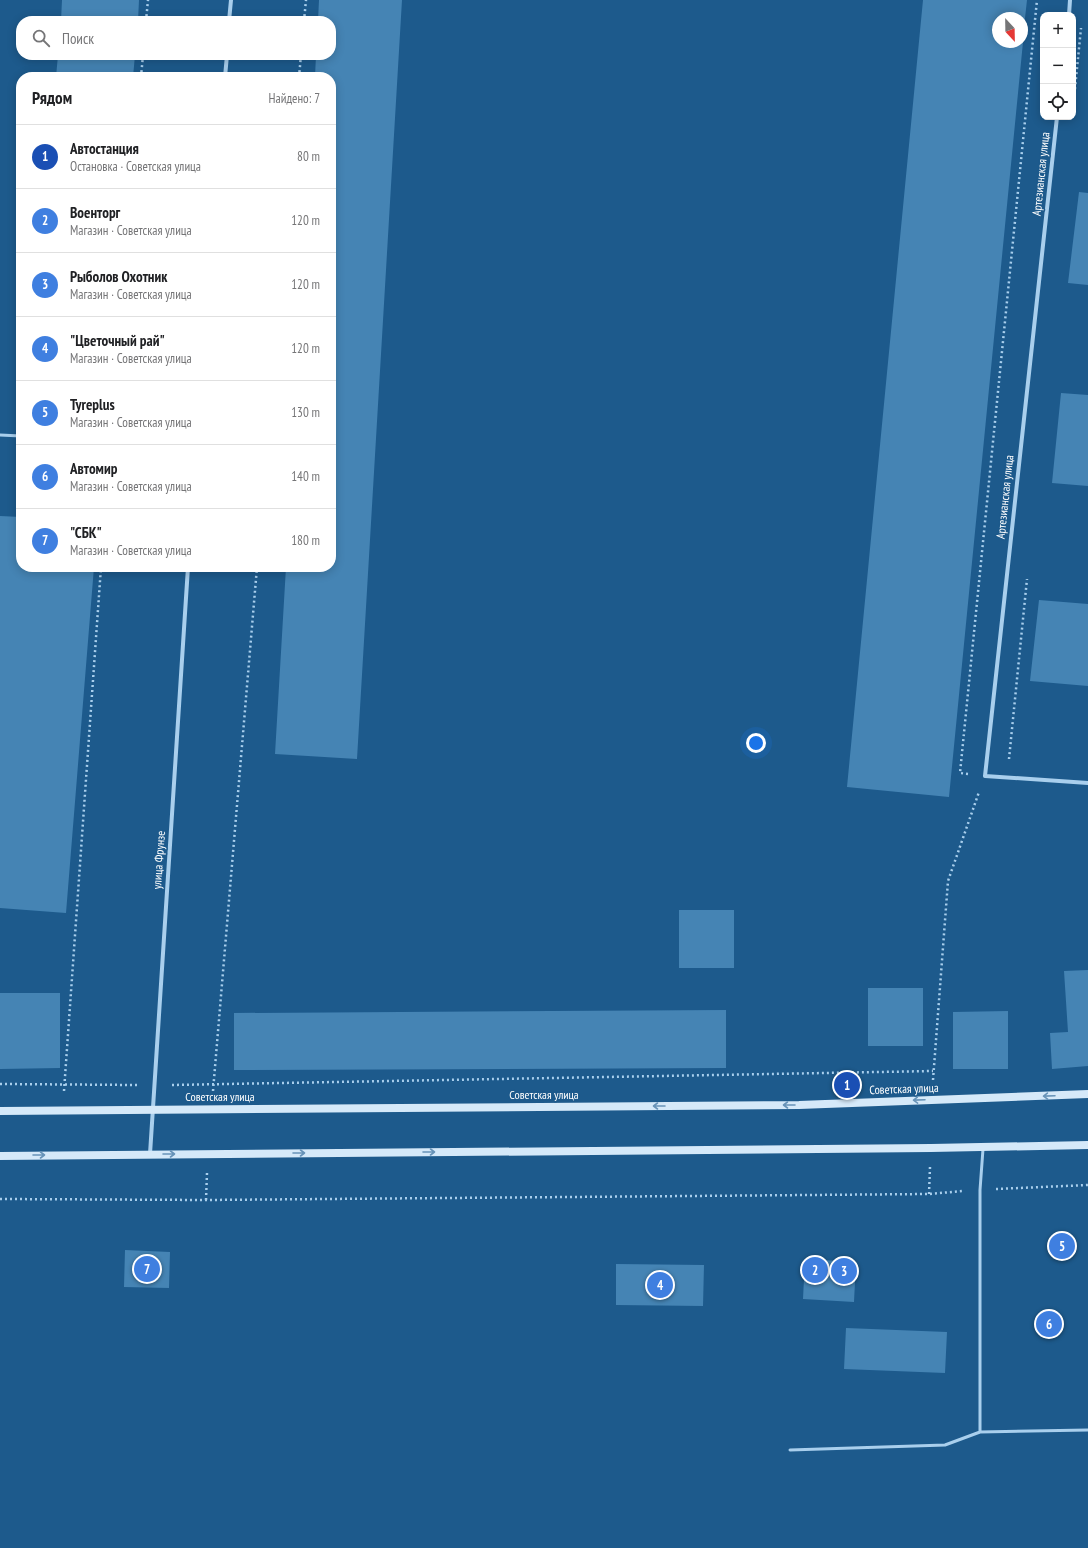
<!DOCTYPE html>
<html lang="ru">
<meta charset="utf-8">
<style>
:root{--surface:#fff;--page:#f2f2f2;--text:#202124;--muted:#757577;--line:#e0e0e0;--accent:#836942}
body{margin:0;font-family:"PT Sans Narrow",sans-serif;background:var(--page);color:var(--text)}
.controls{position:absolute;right:12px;top:12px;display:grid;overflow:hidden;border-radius:8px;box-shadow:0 2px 10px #0003}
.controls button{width:36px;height:36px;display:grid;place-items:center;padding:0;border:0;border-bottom:1px solid var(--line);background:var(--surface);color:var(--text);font:20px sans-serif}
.compass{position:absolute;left:992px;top:12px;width:36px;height:36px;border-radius:50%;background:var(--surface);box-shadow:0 2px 10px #0003;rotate:158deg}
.you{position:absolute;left:756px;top:743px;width:14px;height:14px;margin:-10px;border:3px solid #fff;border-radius:50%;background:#1a73e8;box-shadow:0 0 0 6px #1a73e833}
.badge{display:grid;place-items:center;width:26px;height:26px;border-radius:50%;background:var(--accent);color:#fff;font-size:13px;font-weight:700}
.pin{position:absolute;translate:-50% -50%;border:2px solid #fff;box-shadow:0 1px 4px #0006}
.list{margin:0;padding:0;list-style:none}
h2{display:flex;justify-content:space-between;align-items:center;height:52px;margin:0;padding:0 16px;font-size:17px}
h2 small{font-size:13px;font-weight:400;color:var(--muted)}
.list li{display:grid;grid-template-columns:26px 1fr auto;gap:12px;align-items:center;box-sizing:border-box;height:64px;padding:0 16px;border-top:1px solid var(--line)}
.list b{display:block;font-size:15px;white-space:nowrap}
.list p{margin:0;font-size:13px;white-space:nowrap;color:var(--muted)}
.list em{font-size:13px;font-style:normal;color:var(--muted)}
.icon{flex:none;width:22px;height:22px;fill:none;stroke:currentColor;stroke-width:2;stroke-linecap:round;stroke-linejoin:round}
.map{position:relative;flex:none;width:1088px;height:1548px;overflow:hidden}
.search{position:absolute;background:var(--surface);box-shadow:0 2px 10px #0003;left:16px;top:16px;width:320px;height:44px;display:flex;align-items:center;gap:10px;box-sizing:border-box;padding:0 14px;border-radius:16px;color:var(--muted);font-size:15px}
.panel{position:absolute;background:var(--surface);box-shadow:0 2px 10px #0003;left:16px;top:72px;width:320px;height:500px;border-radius:16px}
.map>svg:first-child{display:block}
.building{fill:#4584b4}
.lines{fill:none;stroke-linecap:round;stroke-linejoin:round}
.path{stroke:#a9cfed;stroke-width:2.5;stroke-dasharray:2 3;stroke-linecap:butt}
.lane{stroke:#a9cfed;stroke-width:3}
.street{stroke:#a9cfed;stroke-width:4}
.secondary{stroke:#d5e9f9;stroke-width:8}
.oneway{stroke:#6793b8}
.labels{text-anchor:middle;stroke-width:3;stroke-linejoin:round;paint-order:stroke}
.street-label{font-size:12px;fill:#fff;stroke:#1d5a8c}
</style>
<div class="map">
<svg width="1088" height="1548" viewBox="0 0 1088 1548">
<rect width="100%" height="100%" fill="#1d5a8c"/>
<path class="building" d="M62,0h77l-1,21h-77z
M319,0h83l-45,759 -82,-5 11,-187h45v-490h-16l1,-22h15v-34h-13z
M923,0h104l-4,36 -1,-18h-24v24h25l-74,755 -102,-10z
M58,55h77l-2,22h-77z
M1079,192l9,1v92l-20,-2z
M1061,393l27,2v91l-36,-3z
M0,516l21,1v50h73l-28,346 -66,-5z
M1039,600l49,4v82l-58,-5z
M679,910h55v58h-55z
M1088,970v96l-36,3 -2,-36 18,-1 -4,-61z
M868,988h55v58h-55z
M0,993h60v75l-60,1z
M726,1010v58l-492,2v-57z
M1008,1011v58h-55v-57z
M125,1250l45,2 -1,36 -45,-1z
M805,1259l51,3 -2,40 -51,-3z
M616,1264l88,1 -1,41 -87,-1z
M846,1328l101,4 -2,41 -101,-4z"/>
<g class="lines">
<path class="path" d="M146,21l2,-21
M304,21l2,-21
M141,77l2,-22
M299,77l2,-22
M1073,109l8,-81
M1009,759l18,-180
M968,774l-8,-1 77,-773
M933,1080l15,-199 31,-89
M0,1084l137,1
M172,1085l761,-14
M64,1091l37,-524
M213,1091l44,-524
M996,1189l92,-4
M929,1194l1,-27
M0,1199l206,1 723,-6 34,-3
M206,1200l1,-27"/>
<path class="lane" d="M0,435l21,1
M983,1149l-3,41v242l108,-2
M790,1450l155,-5 35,-13"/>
<path class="street" d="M1069,15l1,-15
M229,21l2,-21
M225,77l2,-22
M1057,117l-72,659 103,7
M150,1154l38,-587"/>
<path class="secondary" d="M0,1111l799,-6 289,-11
M0,1156l931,-8 157,-3"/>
</g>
<defs><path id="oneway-shaft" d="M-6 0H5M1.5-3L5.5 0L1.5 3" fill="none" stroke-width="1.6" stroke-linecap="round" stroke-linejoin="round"/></defs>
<g class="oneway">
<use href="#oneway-shaft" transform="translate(1049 1096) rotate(178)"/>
<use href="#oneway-shaft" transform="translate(919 1100) rotate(178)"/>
<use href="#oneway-shaft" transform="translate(789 1105) rotate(180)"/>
<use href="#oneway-shaft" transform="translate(659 1106) rotate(180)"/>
<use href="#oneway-shaft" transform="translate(429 1152)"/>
<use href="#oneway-shaft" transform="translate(299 1153)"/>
<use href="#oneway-shaft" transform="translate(169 1154)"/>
<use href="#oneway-shaft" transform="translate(39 1155)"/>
</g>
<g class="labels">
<g class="street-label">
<text transform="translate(1041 174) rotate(-84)" y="4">Артезианская улица</text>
<text transform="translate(1005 497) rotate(-84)" y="4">Артезианская улица</text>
<text transform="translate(159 860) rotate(-86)" y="4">улица Фрунзе</text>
<text transform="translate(904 1089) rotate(-2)" y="4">Советская улица</text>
<text x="544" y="1099">Советская улица</text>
<text x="220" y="1101">Советская улица</text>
</g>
</g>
</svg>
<div class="controls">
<button>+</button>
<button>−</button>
<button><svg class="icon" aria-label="locate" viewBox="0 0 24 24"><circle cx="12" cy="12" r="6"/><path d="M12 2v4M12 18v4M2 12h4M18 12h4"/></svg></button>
</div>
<svg class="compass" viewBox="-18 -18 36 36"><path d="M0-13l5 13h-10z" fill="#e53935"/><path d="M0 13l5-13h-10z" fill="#757577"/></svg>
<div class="you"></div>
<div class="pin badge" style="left:847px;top:1085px;background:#1a4fb4">1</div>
<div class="pin badge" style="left:815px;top:1270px;background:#3f7fe0">2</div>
<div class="pin badge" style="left:844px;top:1271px;background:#3f7fe0">3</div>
<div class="pin badge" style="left:660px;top:1285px;background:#3f7fe0">4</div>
<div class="pin badge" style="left:1062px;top:1246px;background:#3f7fe0">5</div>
<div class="pin badge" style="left:1049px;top:1324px;background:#3f7fe0">6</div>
<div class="pin badge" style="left:147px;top:1269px;background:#3f7fe0">7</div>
<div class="search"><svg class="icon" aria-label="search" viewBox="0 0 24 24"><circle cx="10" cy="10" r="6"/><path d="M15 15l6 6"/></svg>Поиск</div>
<section class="panel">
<h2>Рядом<small>Найдено: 7</small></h2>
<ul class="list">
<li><span class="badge" style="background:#1a4fb4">1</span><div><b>Автостанция</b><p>Остановка · Советская улица</p></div><em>80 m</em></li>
<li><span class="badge" style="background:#3f7fe0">2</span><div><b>Военторг</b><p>Магазин · Советская улица</p></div><em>120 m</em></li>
<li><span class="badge" style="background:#3f7fe0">3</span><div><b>Рыболов Охотник</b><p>Магазин · Советская улица</p></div><em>120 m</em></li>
<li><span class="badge" style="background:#3f7fe0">4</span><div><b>&quot;Цветочный рай&quot;</b><p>Магазин · Советская улица</p></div><em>120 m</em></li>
<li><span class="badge" style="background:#3f7fe0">5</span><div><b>Tyreplus</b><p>Магазин · Советская улица</p></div><em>130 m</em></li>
<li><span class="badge" style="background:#3f7fe0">6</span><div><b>Автомир</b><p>Магазин · Советская улица</p></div><em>140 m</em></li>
<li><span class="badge" style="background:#3f7fe0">7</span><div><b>&quot;СБК&quot;</b><p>Магазин · Советская улица</p></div><em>180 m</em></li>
</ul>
</section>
</div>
